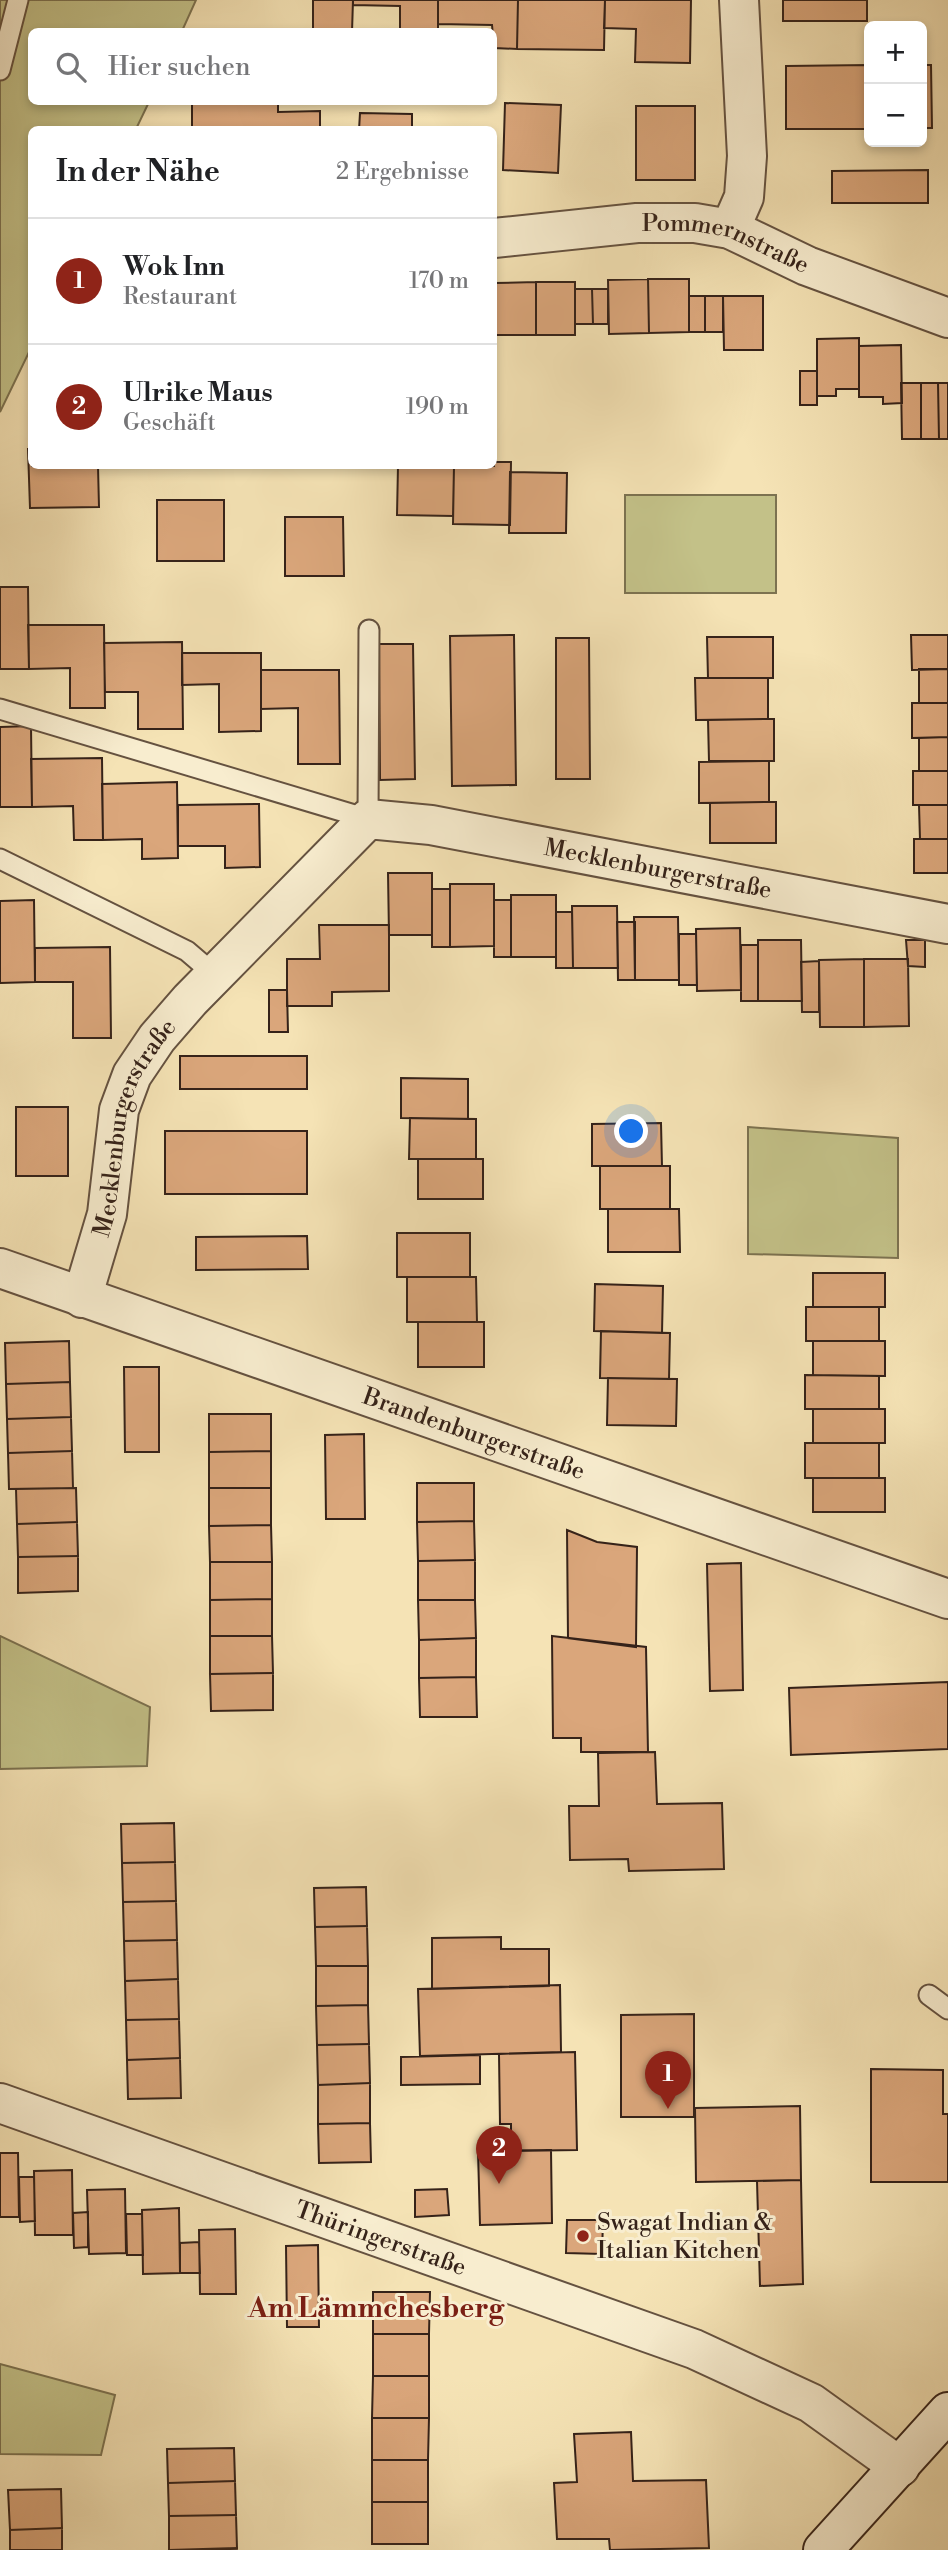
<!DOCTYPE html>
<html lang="de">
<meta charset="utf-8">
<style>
:root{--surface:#fff;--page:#f6f6f6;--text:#202124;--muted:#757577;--line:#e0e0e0;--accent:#8f2418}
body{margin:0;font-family:"Libre Bodoni",serif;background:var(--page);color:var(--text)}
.controls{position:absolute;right:21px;top:21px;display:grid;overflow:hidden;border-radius:10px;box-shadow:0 4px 10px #0003}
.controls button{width:63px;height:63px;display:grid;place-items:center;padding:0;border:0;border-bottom:2px solid var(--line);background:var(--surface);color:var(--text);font:35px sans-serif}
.you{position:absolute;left:632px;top:1132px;width:24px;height:24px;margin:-18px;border:5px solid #fff;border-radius:50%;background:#1a73e8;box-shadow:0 0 0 10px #1a73e833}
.badge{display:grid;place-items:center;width:46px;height:46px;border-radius:50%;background:var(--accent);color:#fff;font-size:23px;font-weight:700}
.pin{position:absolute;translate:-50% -58px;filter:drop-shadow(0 2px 4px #0008)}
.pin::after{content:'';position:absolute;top:37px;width:24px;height:21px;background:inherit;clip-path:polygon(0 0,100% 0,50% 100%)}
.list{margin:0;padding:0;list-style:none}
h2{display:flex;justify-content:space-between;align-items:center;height:91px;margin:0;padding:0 28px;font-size:30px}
h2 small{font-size:23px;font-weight:400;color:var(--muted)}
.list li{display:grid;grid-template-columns:46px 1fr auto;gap:21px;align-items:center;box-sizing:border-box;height:126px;padding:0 28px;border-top:2px solid var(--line)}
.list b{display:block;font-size:26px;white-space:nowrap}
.list p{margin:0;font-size:23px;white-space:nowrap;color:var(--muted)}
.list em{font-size:23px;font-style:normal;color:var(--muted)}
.icon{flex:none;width:38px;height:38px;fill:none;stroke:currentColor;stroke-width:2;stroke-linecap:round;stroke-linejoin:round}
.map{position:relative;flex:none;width:948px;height:2550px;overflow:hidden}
.search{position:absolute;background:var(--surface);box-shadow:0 4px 10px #0003;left:28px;top:28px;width:469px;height:77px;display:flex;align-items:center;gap:18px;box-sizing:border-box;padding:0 24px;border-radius:10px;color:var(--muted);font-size:26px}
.panel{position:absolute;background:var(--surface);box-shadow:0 4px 10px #0003;left:28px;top:126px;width:469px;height:343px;border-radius:10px}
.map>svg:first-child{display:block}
.green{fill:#c3c188;stroke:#7c7250;stroke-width:2}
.building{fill:#daa67b;stroke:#352219;stroke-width:2}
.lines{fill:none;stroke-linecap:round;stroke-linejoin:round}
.lane-casing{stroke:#655240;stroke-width:23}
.street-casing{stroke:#655240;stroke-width:42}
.secondary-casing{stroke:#352219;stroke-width:42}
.lane{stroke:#f8edcf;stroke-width:19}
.street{stroke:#f8edcf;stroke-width:38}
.secondary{stroke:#f8edcf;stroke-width:38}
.poi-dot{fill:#8f2418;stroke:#f8edcf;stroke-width:2.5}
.labels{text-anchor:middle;stroke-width:6;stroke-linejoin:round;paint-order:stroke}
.street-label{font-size:24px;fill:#352219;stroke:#f8edcf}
.poi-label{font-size:24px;fill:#352219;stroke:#f8edcf;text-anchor:start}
.quarter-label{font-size:28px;font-weight:bold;fill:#7a1f14;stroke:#f8edcf}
</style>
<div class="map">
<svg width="948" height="2550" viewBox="0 0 948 2550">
<rect width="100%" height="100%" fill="#f5e3b5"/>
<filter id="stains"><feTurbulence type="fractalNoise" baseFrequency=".00286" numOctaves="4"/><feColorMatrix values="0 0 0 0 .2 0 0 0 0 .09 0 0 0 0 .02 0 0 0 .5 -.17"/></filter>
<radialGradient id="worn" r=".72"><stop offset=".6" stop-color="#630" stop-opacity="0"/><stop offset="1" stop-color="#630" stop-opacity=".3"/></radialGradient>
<path class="green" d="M0,0h196l-14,31 -150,1v70h117l-13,27 -104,1 -1,218 -31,64z
M625,495h151v98h-151z
M748,1127l150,11v120l-150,-4z
M0,1636l150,71 -3,59 -147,3z
M0,2364l115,31 -14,60 -101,-1z"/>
<path class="building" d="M313,0h40l-1,32h-39z
M353,0h85v32h-38v-26l-47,-1z
M438,0h80l-1,49 -23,-1 -2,-23 -54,-1z
M518,0h87l-1,50 -87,-1z
M605,0h86l-1,63 -55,-1 1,-33 -32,-1z
M783,0h84v21h-84z
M869,65v64h-83v-63z
M922,65h9l1,63h-10z
M192,102h86v10l42,-1v19h-128z
M505,103l56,2 -3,68 -55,-3z
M636,106h59v74h-59z
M360,113l52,1v16h-53z
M928,170v33h-96v-32z
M648,279h41v53l-40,1z
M648,279l1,54 -40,1 -1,-54z
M536,282h39v53h-39z
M536,282v53h-40l-1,-52z
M575,289h17l1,35h-18z
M592,289h16v35h-15z
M494,292l2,32h-2z
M689,296h16v36h-16z
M705,296h18v36h-18z
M723,296h40v54h-39z
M859,338v51h-23v7h-19v-57z
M901,345l1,58 -19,1v-7h-24v-51z
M800,371h17v34h-17z
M901,383h20v56h-19z
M921,383h17l1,56h-18z
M938,383h10v56h-9z
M28,449h4v17h66l1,41 -69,1z
M494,462h17l-1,63 -57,-1 1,-58h40z
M398,466h56l-1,50 -56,-1z
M510,472l57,1 -1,60h-57z
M157,500h67v61h-67z
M285,517h58l1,59h-59z
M0,587h28l1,82h-29z
M28,625h76l1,83h-35v-40l-41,1z
M514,635l2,150 -64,1 -2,-150z
M911,635h37v34l-36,1z
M707,637h66v41h-65z
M556,638h33l1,141h-34z
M182,642l1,87h-45v-37h-33l-1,-49z
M379,644h34l2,135 -35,1z
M182,653h79v78l-42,1v-48l-37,1z
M919,669h29v34h-29z
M261,670h78l1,94h-42v-56l-37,1z
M695,678h73v41l-72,1z
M912,703h36v34l-36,1z
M768,719h6v42h-65l-1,-41z
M31,726l1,81h-32v-80z
M948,737v34h-29v-33z
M102,758l1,82h-29l-1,-34 -41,1 -1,-48z
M769,761v41l-70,1v-41z
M913,771h35v34h-35z
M177,782l1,76 -36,1v-20l-39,1 -1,-56z
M769,802h7v41h-66v-40z
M259,804l1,63 -35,1v-22h-47v-41z
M919,805h29v34h-28z
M914,839h34v34h-34z
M388,873h44v62h-43z
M450,884h44v62l-44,1z
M432,889h18v58h-18z
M511,895h45v62h-45z
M34,900l1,82 -35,1v-82z
M494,900h17v57h-17z
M572,906h45l1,62h-45z
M556,912h16l1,56h-17z
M634,917h44l1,63h-44z
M617,922h18v58h-17z
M319,925h70v66l-57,1v14h-45v-47h33z
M740,928l1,62 -44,1 -1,-62z
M679,934h17l1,51h-18z
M758,940h43l1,61h-44z
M906,940h19v27l-17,-1z
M741,945h17v56h-17z
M110,947l1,91h-38v-56h-38v-34z
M864,959h44l1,67 -45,1z
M864,959v68h-44l-1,-67z
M819,961v51h-17l-1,-50z
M269,990h18l1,42h-19z
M180,1056h127v33h-127z
M401,1078l67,1v40l-67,-1z
M16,1107h52v69h-52z
M410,1118l66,1v40h-67z
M661,1123l1,43h-70v-42z
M165,1131h142v63h-142z
M418,1159h65v40h-65z
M600,1166h70v43h-70z
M608,1209h71l1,43h-72z
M397,1233h73v44h-73z
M307,1236l1,33 -112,1v-33z
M813,1273h72v34h-72z
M407,1277h69l1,45h-70z
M595,1284l68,2 -1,47 -68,-2z
M806,1307h73v34h-73z
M418,1322h66v45h-66z
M601,1331l69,2 -1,46 -69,-1z
M69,1341l1,41 -64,2 -1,-41z
M813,1341h72v35l-72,-1z
M124,1367h35v85h-34z
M805,1375l74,1v33h-74z
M608,1378l69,1 -1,47 -69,-1z
M70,1382l1,35 -64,2 -1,-35z
M813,1409h72v34h-72z
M209,1414h62v37l-62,1z
M71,1417l1,34 -64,2 -1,-34z
M364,1434l1,85h-39l-1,-84z
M805,1443h74v35h-74z
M72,1451l1,37 -64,1 -1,-36z
M271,1451v37h-62v-36z
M813,1478h72v34h-72z
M417,1483h57v38l-57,1z
M76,1488l1,34 -60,2 -1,-35z
M209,1488h62v37l-62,1z
M474,1521l1,39 -57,1 -1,-39z
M77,1522l1,34 -60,1 -1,-33z
M271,1525l1,37h-62l-1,-36z
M567,1530l30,12 40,5 -1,100 -68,-9z
M78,1556v35l-60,2v-36z
M475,1560v40h-57v-39z
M210,1562h62v37l-62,1z
M741,1563l2,127 -33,1 -3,-127z
M272,1599v37h-62v-36z
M418,1600h57l1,38 -57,2z
M210,1636h62l1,37 -63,1z
M552,1636l94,11 2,105h-67v-14h-28z
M476,1638v39l-57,1v-38z
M273,1673v37l-62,1 -1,-37z
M476,1677l1,40h-57l-1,-39z
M948,1682v67l-157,6 -2,-67z
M655,1752l2,52 65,-1 2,66 -95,2 -1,-12 -58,1 -1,-54h30l-1,-53z
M174,1823l1,39 -53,1 -1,-39z
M175,1862l1,39 -53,1 -1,-39z
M366,1887l1,39 -52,1 -1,-39z
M176,1901l1,39 -53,1 -1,-39z
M367,1926l1,40h-52l-1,-39z
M501,1937v12h48v37l-117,3v-51z
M177,1940l1,39 -53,2 -1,-40z
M316,1966h52v39l-52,1z
M178,1979l1,40 -53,1 -1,-39z
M560,1985l1,67 -141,4 -2,-67z
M368,2005l1,39 -52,1 -1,-39z
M694,2014v103h-73v-102z
M179,2019l1,39 -53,2 -1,-40z
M369,2044l1,39 -52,2 -1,-40z
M575,2052l2,98 -66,1v-27h-11l-1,-70z
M480,2055v29l-79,1v-28z
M180,2058l1,40 -53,1 -1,-39z
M871,2069l72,1v44h5v68h-77z
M370,2083v40l-52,1v-39z
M800,2106l1,74 -105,2 -1,-74z
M370,2123l1,39 -52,1 -1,-39z
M551,2150l1,73 -72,2 -2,-74z
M0,2153h18l1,64h-19z
M72,2170l1,65h-38l-1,-64z
M19,2177h15l1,44 -15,1z
M801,2180l2,104 -43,2 -3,-105z
M125,2189l1,64 -37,1 -2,-64z
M447,2189l2,26 -34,2v-27z
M179,2208l1,65 -37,1 -1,-64z
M88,2212v35l-14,1 -1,-35z
M126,2214h16l1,41h-16z
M567,2220h36l-1,34 -36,-1z
M235,2229l1,65h-36l-1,-64z
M199,2242l1,31h-20v-30z
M318,2245l1,82h-32l-1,-81z
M373,2292h57l-1,42h-56z
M373,2334h56v42h-56z
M373,2376h56v42h-57z
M372,2418h57l-1,42h-56z
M631,2432l2,49 73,-1 3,68 -99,2 -1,-11h-52l-3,-56 23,-1 -3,-48z
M234,2448l1,33 -67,2 -1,-34z
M372,2460h56v42h-56z
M235,2481l1,34 -67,1 -1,-33z
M61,2489l1,39 -52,2 -2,-40z
M372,2502h56v42h-56z
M236,2515l1,33 -68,2v-34z
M62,2528v22h-52v-20z
M237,2548v2h-68z"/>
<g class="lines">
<g class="lane-casing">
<path id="lane" d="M0,70l18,-70
M0,709l368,110 1,-189
M0,859l187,92 28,24
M929,1995l19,14"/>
</g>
<g class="street-casing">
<g id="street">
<path d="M730,229l14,-32 3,-41 -8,-156"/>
<path id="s1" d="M494,238l143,-15h58l35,6 77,37 141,52"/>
<path id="s2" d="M0,1268l948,331"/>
<path id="s3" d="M82,1298l25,-84 12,-104 13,-35 25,-37 33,-38 178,-181 63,6 517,99"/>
<path id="s4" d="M0,2103l694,246 117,54 89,64"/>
</g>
</g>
<g class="secondary-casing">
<path id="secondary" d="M823,2550l125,-138"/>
</g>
<use href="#lane" class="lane"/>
<use href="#street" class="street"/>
<use href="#secondary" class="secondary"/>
</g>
<circle class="poi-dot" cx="583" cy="2236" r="7"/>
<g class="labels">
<g class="street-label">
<text dy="8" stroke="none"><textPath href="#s1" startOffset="236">Pommernstraße</textPath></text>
<text dy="8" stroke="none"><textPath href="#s3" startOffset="873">Mecklenburgerstraße</textPath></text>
<text dy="8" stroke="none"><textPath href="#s3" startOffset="180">Mecklenburgerstraße</textPath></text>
<text dy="8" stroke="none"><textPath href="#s2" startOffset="502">Brandenburgerstraße</textPath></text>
<text dy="8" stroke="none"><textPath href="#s4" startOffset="404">Thüringerstraße</textPath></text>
</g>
<g class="poi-label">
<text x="597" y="2230">Swagat Indian &amp;<tspan x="597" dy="28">Italian Kitchen</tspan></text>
</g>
<g class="quarter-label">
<text x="376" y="2317">Am Lämmchesberg</text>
</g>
</g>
<rect width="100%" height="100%" filter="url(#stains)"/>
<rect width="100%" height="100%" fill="url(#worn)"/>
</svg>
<div class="controls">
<button>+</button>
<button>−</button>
</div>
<div class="you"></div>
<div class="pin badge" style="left:668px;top:2109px">1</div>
<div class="pin badge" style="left:499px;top:2184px">2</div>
<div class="search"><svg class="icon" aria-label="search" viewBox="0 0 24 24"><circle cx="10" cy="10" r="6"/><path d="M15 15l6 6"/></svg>Hier suchen</div>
<section class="panel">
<h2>In der Nähe<small>2 Ergebnisse</small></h2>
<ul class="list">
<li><span class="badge">1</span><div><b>Wok Inn</b><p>Restaurant</p></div><em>170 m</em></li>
<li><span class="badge">2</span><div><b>Ulrike Maus</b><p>Geschäft</p></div><em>190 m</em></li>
</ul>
</section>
</div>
